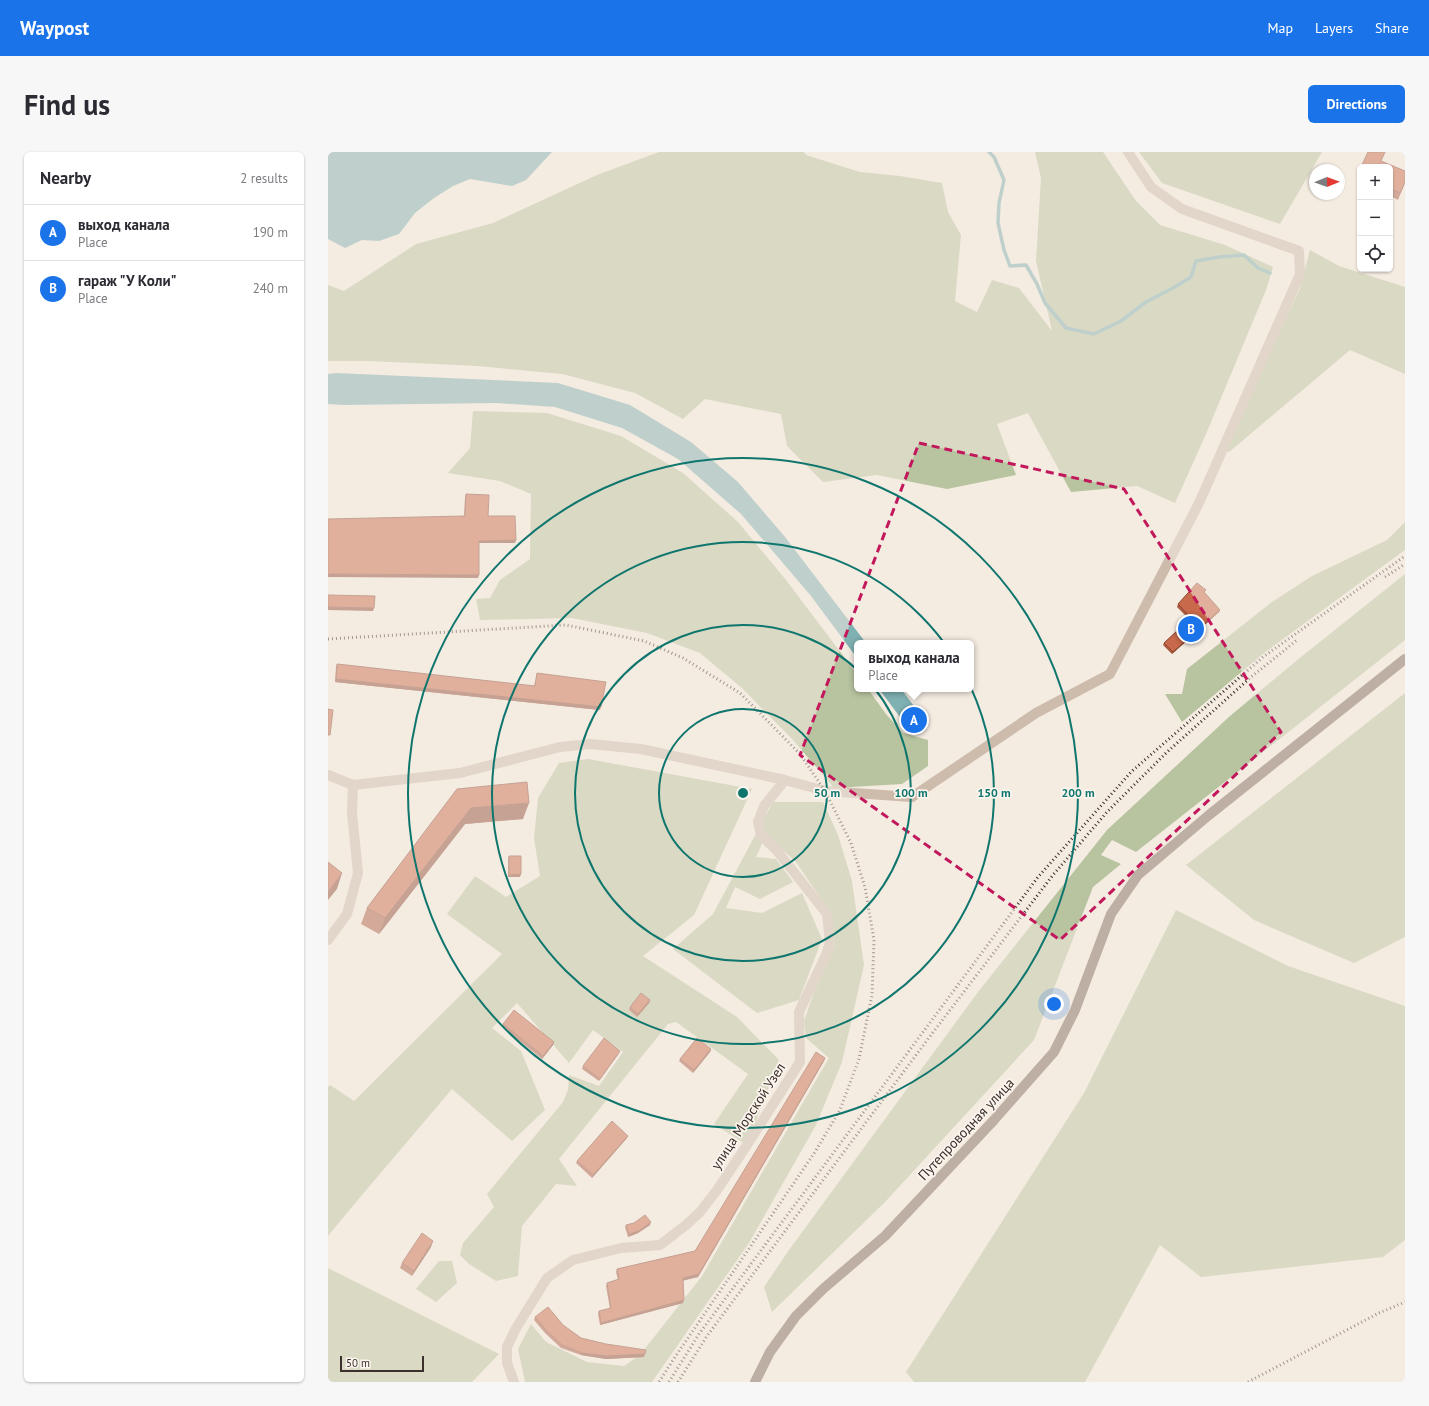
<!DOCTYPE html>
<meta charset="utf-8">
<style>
:root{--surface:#fff;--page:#f7f7f7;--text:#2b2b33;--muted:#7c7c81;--line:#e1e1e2;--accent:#1a73e8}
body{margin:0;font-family:"PT Sans",sans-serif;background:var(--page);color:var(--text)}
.controls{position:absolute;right:12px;top:12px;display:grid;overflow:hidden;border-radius:6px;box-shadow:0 1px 3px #0004}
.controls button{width:36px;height:36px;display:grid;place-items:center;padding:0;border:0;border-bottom:1px solid var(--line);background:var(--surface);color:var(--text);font:20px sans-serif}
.compass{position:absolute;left:981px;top:12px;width:36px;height:36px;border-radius:50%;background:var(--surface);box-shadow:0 1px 3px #0004;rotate:89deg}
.scale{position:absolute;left:12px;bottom:10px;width:84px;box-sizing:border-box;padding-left:4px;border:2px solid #3b302b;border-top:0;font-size:11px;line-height:14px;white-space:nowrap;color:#3b302b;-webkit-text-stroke:3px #fbf5ee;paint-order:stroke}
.you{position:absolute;left:726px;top:852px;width:14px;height:14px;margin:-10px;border:3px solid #fff;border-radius:50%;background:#1a73e8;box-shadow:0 0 0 6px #1a73e833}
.badge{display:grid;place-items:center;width:26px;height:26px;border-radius:50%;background:var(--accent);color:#fff;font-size:13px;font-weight:700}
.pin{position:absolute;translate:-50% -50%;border:2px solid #fff;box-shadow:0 1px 4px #0006}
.popup{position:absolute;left:526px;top:488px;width:120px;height:52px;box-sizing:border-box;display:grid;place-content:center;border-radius:6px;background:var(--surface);filter:drop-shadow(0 1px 3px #0005);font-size:13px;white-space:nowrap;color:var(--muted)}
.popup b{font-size:15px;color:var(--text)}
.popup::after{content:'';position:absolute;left:50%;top:100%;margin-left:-8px;border:8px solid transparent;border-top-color:var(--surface)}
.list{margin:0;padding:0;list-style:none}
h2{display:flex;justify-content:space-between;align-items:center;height:52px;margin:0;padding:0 16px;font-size:17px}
h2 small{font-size:13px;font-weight:400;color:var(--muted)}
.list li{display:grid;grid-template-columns:26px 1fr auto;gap:12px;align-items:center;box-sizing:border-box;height:56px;padding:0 16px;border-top:1px solid var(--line)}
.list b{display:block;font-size:15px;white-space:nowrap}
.list p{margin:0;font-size:13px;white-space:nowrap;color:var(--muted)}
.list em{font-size:13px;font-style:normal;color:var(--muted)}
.icon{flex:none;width:22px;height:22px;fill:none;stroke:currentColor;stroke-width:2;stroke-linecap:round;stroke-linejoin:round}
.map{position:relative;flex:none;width:1077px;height:1230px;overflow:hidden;border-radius:6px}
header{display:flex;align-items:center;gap:24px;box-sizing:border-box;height:56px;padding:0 20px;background:var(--accent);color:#fff}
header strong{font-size:19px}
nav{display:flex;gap:22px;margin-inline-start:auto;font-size:14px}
.intro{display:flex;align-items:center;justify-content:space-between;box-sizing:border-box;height:96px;padding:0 24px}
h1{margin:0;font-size:28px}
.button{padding:10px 18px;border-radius:6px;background:var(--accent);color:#fff;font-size:14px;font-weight:700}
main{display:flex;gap:24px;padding:0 24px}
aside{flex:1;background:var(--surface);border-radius:6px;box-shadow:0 1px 3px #0004}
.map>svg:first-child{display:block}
.green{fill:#b8c4a0}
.water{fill:#7fb0b2}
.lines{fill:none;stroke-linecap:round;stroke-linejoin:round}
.stream{stroke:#7fb0b2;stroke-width:3.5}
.minor{stroke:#cdbbac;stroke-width:10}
.major{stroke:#7d675c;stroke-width:10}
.rail{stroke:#3b302b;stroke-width:3;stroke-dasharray:1 3;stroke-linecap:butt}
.wall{fill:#ac5a40}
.shaded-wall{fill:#8c4a34}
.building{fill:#c8694b;stroke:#8c4a34}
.marked{fill:none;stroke:#c2185b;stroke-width:3;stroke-dasharray:8 5;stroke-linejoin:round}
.ring{fill:none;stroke:#0f766e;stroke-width:2}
.labels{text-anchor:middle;stroke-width:3.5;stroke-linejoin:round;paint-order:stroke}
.street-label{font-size:14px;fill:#3b302b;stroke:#fbf5ee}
.centre{fill:#0f766e;stroke:#fbf5ee;stroke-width:2}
.ring-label{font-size:12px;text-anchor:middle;font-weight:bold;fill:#0f766e;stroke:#fbf5ee;stroke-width:3.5;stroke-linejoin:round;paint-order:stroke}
</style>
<header>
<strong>Waypost</strong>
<nav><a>Map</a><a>Layers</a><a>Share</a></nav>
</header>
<div class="intro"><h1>Find us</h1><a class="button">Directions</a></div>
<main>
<aside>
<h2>Nearby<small>2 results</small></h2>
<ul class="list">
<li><span class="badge">A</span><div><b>выход канала</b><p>Place</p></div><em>190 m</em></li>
<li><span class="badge">B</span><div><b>гараж &quot;У Коли&quot;</b><p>Place</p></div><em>240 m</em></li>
</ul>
</aside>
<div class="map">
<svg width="1077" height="1230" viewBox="0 0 1077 1230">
<rect width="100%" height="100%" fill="#f4ebe1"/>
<path class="green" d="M331,0h145l2,3 54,17 40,4 42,7 6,29 13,23 -6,66 22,11 15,-32 27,8 33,43 -16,-70 5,-83 -6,-26h68l33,49 24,24 65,20 48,22 -7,23 -60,144 -31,69 -38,-17 -66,6 -43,-79 -31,11 19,51 -69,14 -70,-14 -54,7 -36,-36 -6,-32 -76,-15 -22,20 -48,-26 -73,-19 -85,-8 -107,-5h-42v-76l16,6 72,-47 77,-21 104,-48z
M811,0h183l-42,72 -118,-41z
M982,98l29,16 66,21v87l-55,-24 -121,102 -4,-2 75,-162z
M145,259l74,2 74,23 62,37 55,49 48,58 71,94v15h11l18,25 17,19 25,7v26l-26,18 -68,4 -41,-48 -51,-52 -42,-35 -53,-20 -75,-15 -92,2 -4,-21 14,-1 10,-18 30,-21 1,-65 -31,-13 -52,-8 22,-25z
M1077,370v28l-141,103 -82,69 -17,-28h17l5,-25 85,-67 40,-26 75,-36z
M1077,422v66l-269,212 -24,-12 -11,15 20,9 -28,23 -59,153 -149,162 -113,110 -8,-25 25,-37 189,-258 129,-162 123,-114 71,-59z
M1077,541v244l-51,26 -100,-43 -68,-55z
M260,607l164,30 -58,126 -51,41 94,61 42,43 -32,85 -33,-21 34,-50 -72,-52 -8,2 -109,135 18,27 -21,-2 -34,42 -4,50 -22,5 -27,-17 -9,-9 3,-12 31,-36 -7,-13 76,-92 5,-12 1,-15 30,11 24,-34 -30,-22 -24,33 -52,-60 -25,25 29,23 24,59 -33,31 -60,-52 -96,113 -28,34v-149l2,-2 24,16 148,-147 -55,-40 28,-38 31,21 34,-21 -6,-38 4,-40 21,-35z
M445,650h50l15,33 14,46 12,84 -22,97 -26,63 -67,118 -97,139h-127l-7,-33 13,-25 15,18 41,20 37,4 16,-11 62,-79 127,-218 -23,-20 -2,-17 9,-26 22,-51 -5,-32 -34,-50 -30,-27 -10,22 20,2 17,23 -33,17 -25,-12 -9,21 36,5 40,-20 20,46 -23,61 -42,13 -84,-64 40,-35z
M848,758l112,56 117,40v234l-22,17 -182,20 -41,-32 -75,137h-171l-8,-10 178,-279z
M111,1109h13l5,22 -21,19 -20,-13z
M0,1116l171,86 -27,28h-144z"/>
<path class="water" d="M0,0h224l-26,28 -14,6 -42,-7 -17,7 -19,12 -19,15 -16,21 -20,7 -17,-1 -17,8 -17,-9z
M8,221l222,10 72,22 61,37 47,40 47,55 81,106h-9v15l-46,-62 -70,-82 -63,-55 -56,-31 -67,-21 -59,-4 -152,2 -16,-1v-30z
M551,537h22l16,21 -14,11z"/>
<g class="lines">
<path class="stream" d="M661,0l5,5 10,23 -5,23 -1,20 6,27 6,16 16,-1 11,19 8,19 21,25 28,6 27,-13 25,-19 27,-14 18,-11 5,-16 23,-4 25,-2 14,13 12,5"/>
<path class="minor" d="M0,623l25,10 107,-12 100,-26 30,-3 51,5 144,31 40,11 87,6 124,-84 74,-39 89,-171 101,-229 -1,-23 -117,-42 -31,-22 -23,-35
M0,788l19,-26 11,-41 -6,-60 1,-28
M186,1230l-7,-19v-16l8,-17 32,-52 26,-18 48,-12 39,-3 26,-20 14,-13 17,-22 30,-45 53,-83 -1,-50 27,-57 4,-13 -3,-28 -49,-62 -17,-17 -3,-13 6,-16 21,-26"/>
<path class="major" d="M427,1230l15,-30 26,-36 27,-27 62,-53 109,-116 60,-68 21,-42 36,-96 27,-39 71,-60 196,-156"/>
<path class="rail" d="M1057,425l20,-13
M0,487l238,-14 78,16 39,17 57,35 60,61 25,37 26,52 14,44 9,53 -2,55 -13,64 -19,51 -25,42 -140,205 -16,25
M341,1230l30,-48 339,-457 93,-105 132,-115 142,-101
M350,1230l29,-46 224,-301 122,-160 54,-63 59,-59 84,-75 47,-38
M920,1230l131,-69 26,-11"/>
</g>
<path class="wall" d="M1053,9l24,10v12l-7,17 -8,-4v-29z
M1032,18v8l-2,-1z
M138,342l49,49h-36l-1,35 -14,-62 1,-19z
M877,441l15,17 -1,2 -47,42 -9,-9 1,-2 25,-24 -12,-12 1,-3z
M9,512l197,22 3,-13 63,37 -265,-28 1,-15z
M129,637l66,30 -58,5 -86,110 -18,-10 6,-16z
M181,704l11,21h-12v-18z
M322,848l-1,3 -12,14 -8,-7 1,-3z
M175,872l51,18 -1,3 -11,14 -40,-32z
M383,897l-1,3 -17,21 -14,-12 1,-2z
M291,901l-20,28 -17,-12 1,-3z
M497,906l-1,3 -126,216 -15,3v23l-83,22 -2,-11 1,-3 11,-2 -4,-23 1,-3 11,-3 -2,-8 1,-3 78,-18z
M299,986l-35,40 -16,-15 1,-2z
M298,1073h24l-12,8 -10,4 -3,-10z
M103,1095l-19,29 -12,-8 2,-5z
M207,1165l28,8 18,13 63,19 -38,2 -25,-4 -20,-7 -16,-15 -11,-13z"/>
<path class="shaded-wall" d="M188,388l-1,3h-37l1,-2z
M0,422l151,1 -1,3 -150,-1z
M0,455l46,1 -1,3 -45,-1z
M892,458l-1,2 -47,42 1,-2z
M8,527l265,28 -1,3 -265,-28z
M201,651l-6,16 -58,5 -86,110 6,-16 86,-110z
M14,721l-5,16 -9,11v-8z
M193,722l-1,3h-12l1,-2z
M322,848l-1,3 -12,14 1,-3z
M226,890l-1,3 -11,14 1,-3z
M383,897l-1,3 -17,21 1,-3z
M292,899l-1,2 -20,28 1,-2z
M497,906l-1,3 -126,216 -16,4 1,-3z
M300,984l-1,2 -35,40 1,-3z
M323,1070l-1,3 -12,8 -10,4 1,-3z
M105,1089l-2,6 -19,29 2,-5z
M356,1148l-1,3 -83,22 1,-2z
M254,1201l63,1 -1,3 -38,2 -25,-4z"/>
<path class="building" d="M1040,0h17l-4,9 24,10v11l-5,11 -10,-5v-21h-29z
M138,342l23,1 -1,21h27l1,24 -37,1v34l-151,-1v-55l137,-3z
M869,431l9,7 -2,2 16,18 -47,42 -9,-9 27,-25 -13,-14z
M0,443l47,1 -1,12 -46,-1z
M9,512l198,22 2,-13 69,9 -5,25 -265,-28z
M0,557l5,1 -3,25h-2z
M199,630l2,21 -58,5 -86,110 -18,-10 90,-119z
M181,704h12v18l-12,1z
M0,710l14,11 -14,19z
M313,841l9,7 -12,14 -8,-7z
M186,858l40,32 -11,14 -40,-32z
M276,886l16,13 -20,28 -17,-13z
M369,886l14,11 -17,21 -14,-11z
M488,900l9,6 -126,216 -16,4 1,22 -83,23 -2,-12 12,-3 -4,-25 12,-4 -2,-10 78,-18z
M284,969l16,15 -35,39 -16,-14z
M317,1063l6,7 -12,9 -10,3 -3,-9 8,-2z
M94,1081l11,8 -19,30 -12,-8z
M220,1155l15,18 18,13 25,6 40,6 -1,4 -38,2 -25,-3 -20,-8 -16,-15 -11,-13z"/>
<path d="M0 0H1077V1230H0ZM591,291l205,46 157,243 -221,208 -260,-185z" fill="#f4ebe1" fill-opacity=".55" fill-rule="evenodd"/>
<path class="marked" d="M591,291l205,46 157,243 -221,208 -260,-185z"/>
<g class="ring">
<circle cx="415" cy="641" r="84"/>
<circle cx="415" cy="641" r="168"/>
<circle cx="415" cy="641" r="251"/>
<circle cx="415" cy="641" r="335"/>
</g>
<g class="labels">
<g class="street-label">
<text transform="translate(420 964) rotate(-57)" y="5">улица Морской Узел</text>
<text transform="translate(638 977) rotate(-47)" y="5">Путепроводная улица</text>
</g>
</g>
<circle cx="415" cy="641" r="6" class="centre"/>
<g class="ring-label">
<text x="499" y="645">50 m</text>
<text x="583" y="645">100 m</text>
<text x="666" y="645">150 m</text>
<text x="750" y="645">200 m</text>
</g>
</svg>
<div class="controls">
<button>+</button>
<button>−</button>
<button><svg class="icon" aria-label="locate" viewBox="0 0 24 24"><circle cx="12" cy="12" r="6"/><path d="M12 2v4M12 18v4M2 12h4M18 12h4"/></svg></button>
</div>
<svg class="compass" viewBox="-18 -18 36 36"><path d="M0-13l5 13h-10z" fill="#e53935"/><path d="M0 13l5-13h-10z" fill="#7c7c81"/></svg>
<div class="scale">50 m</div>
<div class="you"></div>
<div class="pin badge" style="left:586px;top:568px">A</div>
<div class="popup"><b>выход канала</b>Place</div>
<div class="pin badge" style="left:863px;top:477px">B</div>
</div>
</main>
